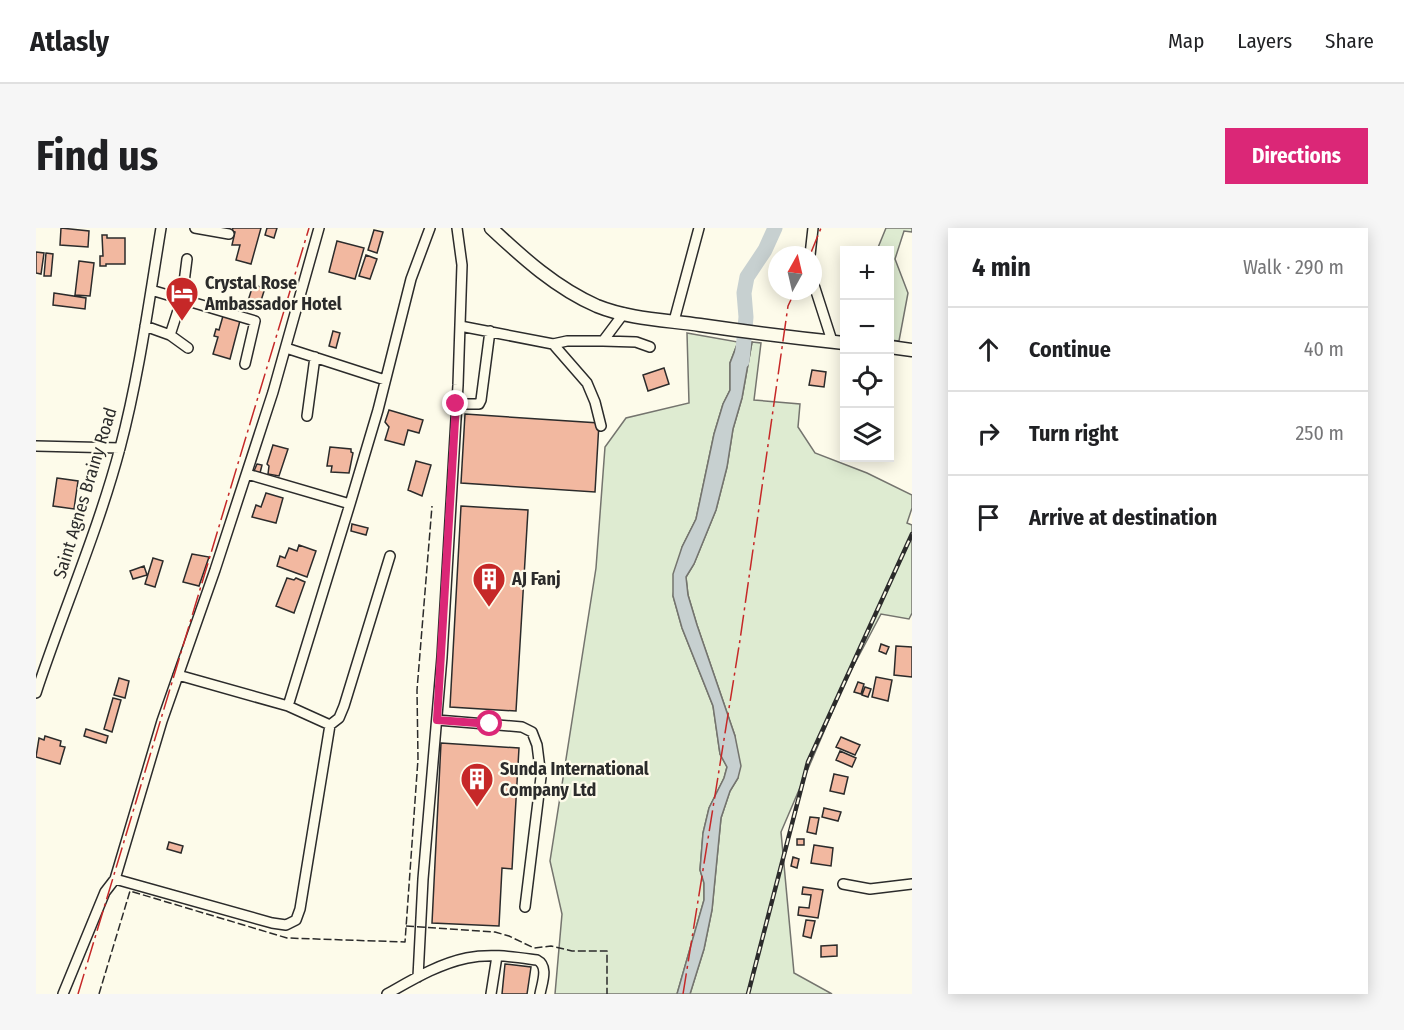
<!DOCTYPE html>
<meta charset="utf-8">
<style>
:root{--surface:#fff;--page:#f6f6f6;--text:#202124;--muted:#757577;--line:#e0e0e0;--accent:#db2777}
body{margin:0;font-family:"Fira Sans Condensed",sans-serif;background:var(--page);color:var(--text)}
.controls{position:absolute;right:18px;top:18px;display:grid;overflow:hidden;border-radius:0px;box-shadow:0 3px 15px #0003}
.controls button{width:54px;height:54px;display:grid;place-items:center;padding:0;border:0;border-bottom:2px solid var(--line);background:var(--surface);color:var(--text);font:30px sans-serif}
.compass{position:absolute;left:732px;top:18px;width:54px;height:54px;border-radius:50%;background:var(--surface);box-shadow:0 3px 15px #0003;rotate:8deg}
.stop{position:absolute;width:18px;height:18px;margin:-14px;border:4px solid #db2777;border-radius:50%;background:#fff}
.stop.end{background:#db2777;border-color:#fff;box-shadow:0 2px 6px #0008}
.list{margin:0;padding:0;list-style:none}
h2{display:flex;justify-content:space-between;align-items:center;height:78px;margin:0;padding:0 24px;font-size:26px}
h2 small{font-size:20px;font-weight:400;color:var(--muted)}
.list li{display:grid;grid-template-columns:39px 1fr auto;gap:18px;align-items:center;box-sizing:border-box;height:84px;padding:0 24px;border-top:2px solid var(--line)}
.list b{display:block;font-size:22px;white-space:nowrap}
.list em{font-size:20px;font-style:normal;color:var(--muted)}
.icon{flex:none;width:33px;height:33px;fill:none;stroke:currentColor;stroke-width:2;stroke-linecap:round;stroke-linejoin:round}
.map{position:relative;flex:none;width:876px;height:766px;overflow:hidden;border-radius:0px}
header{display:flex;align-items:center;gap:36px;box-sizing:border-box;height:84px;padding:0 30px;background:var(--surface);border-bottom:2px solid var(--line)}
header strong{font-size:28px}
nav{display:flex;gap:33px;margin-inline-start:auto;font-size:21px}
.intro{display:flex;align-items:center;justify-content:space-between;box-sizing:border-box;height:144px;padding:0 36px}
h1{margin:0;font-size:42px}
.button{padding:15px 27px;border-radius:0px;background:var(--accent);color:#fff;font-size:21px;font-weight:700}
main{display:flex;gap:36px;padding:0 36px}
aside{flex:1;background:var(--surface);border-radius:0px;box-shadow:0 3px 15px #0003}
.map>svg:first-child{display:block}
.green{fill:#deebd1;stroke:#74746e;stroke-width:1.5}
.water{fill:#c7d0d0;stroke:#74746e;stroke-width:1.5}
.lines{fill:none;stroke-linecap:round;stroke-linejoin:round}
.river{stroke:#c7d0d0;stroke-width:15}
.building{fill:#f2b8a0;stroke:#2b2b2b;stroke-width:1.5}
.minor-casing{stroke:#2b2b2b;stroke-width:12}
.major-casing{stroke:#2b2b2b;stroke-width:15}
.minor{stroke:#fdfbea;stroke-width:9}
.major{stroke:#fdfbea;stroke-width:12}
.rail-casing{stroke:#2b2b2b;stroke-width:4.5}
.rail{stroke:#fdfbea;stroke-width:2;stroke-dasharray:7;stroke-linecap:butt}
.fence{stroke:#2b2b2b;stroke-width:1.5;stroke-dasharray:8 3;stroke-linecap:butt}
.power{stroke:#c62828;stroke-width:1.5;stroke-dasharray:21 4.5 3 4.5;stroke-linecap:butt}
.route{stroke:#db2777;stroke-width:8}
.labels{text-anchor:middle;stroke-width:4.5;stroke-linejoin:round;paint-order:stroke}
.poi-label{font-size:18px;font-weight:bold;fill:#2b2b2b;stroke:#fdfbea;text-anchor:start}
.street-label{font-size:18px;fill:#2b2b2b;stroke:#fdfbea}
</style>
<header>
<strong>Atlasly</strong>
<nav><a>Map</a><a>Layers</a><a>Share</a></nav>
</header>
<div class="intro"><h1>Find us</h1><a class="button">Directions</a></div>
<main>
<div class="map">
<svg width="876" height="766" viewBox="0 0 876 766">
<rect width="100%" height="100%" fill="#fdfbea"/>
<path class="green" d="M850,0h26v4l-8,-1 -9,28 13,34 -9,48 -9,-1v-90h-13z
M651,105l51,9 -8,21v27l-7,14 -9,30 -18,85 -14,28 -9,49 9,32 31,78 7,48 7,13 -3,11 -15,30 -6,25 -3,37 4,13v17l-27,94h-122l7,-80 -12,-53 46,-293 9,-121 21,-29 63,-15z
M716,114l9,1 -7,57 46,4 -2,23 17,26 52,20 45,22v13l-5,15 5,2v88l-3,6 -28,-5 -35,66 -65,152 13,141 38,21h-142l14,-45 8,-39 9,-92 9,-27 8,-13 -3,-42 -38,-111 -9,-30 -2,-18 8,-13 22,-54 11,-43 6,-38 9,-31z"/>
<path class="water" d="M702,114h14l-10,56 -9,31 -6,38 -11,43 -22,54 -8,13 2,18 9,30 38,111 6,30 -3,12 -8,13 -9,27 -9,92 -8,39 -14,45h-13l27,-94v-17l-4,-13 3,-37 6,-25 15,-30 3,-11 -7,-13 -7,-48 -31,-78 -9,-32v-22l9,-27 14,-28 18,-85 9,-30 7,-14v-27z"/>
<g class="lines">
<path class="river" d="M706,133l4,-44 -2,-24 3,-16 18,-27 10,-22"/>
</g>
<path class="building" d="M25,0l28,3 -1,16 -28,-2z
M197,0h28l-10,36 -15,-4 4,-15h-8l3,-13 -3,-1z
M231,0h10l-3,10 -9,-3z
M338,2l9,2 -6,21 -9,-3z
M66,7h5v3h18v26h-19v2h-6v-10h3z
M301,13l27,7 -9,31 -26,-7z
M0,24l8,1 -3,21 -5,-1z
M10,25l7,1 -2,22h-7z
M330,27l11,4 -7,20 -11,-3z
M43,33l15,2 -4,33 -15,-1z
M217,57l12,3 -6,19 -12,-3z
M18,65l32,5 -1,11 -32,-4z
M189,81l17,4 -12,46 -17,-5 5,-17 -4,-1 2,-7 3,1z
M297,103l7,2 -4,15 -7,-2z
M628,140l5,16 -21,7 -5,-16z
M776,142l14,2 -2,15 -15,-2z
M353,182l34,10 -4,13 -11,-3 -4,15 -19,-5 4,-13 -4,-5z
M429,186l134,9 -4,69 -134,-9z
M237,217l15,4 -9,27 -11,-2 1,-8 -2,-2z
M294,219l21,2v3l2,1 -4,20 -18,-1 1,-6h-5z
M380,233l15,4 -9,31 -14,-6z
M221,236l5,1 -2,8 -6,-2z
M21,250l21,3 -4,28 -21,-3z
M230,265l17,5 -7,25 -24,-6 4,-12 5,2z
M425,278l67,4 -12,201 -66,-4z
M316,296l16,4 -2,7 -15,-4z
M263,317l17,6 -9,26 -30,-11 3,-10 5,2 4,-10 8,3z
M156,326l17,3 -10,29 -16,-4z
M117,330l10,3 -8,26 -10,-3z
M108,338l3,9 -14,4 -3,-8z
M251,350l7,2 2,-2 9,4 -11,31 -18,-7z
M845,416l8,3 -3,7 -7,-3z
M860,418l16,1v30l-18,-2z
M840,449l16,3 -4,21 -16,-4z
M83,450l10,3 -4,17 -11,-3z
M822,454l6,2 -3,10 -7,-2z
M829,459l6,2 -3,8 -6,-2z
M77,470l8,2 -9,32 -8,-3z
M50,501l22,7 -2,7 -22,-7z
M9,508l16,5 -1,5 5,1 -5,17 -24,-7 3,-19 5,2z
M805,509l19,8 -5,10 -19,-8z
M405,515l78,5 -7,121 -10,-1 -3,58 -67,-3z
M804,523l16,7 -4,9 -16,-7z
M798,546l14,3 -4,17 -14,-3z
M788,580l17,4 -3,9 -16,-4z
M774,589l9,1 -3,16 -9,-2z
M761,611h7v6h-7z
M133,614l14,4 -2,7 -14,-4z
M778,617l19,3 -2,18 -20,-3z
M757,629l6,2 -2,9 -6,-2z
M767,659l20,3 -5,28 -20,-3 1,-8 10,1 2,-13 -9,-1z
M770,692l9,1 -4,17 -8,-2z
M801,717v11l-16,1v-11z
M469,736l26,3 -4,27h-25z"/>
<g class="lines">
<g class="minor-casing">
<path id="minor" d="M159,0l34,6
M774,27l3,-27
M777,54l19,59
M115,62l104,31 -10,43
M638,93l25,-93
M109,98l25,9 18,13
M424,98l93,18 14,-3h36l21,-28
M134,107l12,-37 5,-39
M567,113l33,1 14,5
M517,116l34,39 8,19 6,24
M250,120l99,32
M420,176h23l2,-4 9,-69
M271,188l8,-59
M0,218l84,2
M211,246l103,30 -62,202
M314,276l28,-94 33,-131 19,-51
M142,447l110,31 42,19
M0,465c27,-82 62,-162 84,-245 19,-72 29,-147 41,-220
M401,492l85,7 10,5 5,13 4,32 -16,130
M79,651l157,44 14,2 10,-5 4,-11 30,-184 9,-7 5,-12 46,-150
M807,656l27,5 42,-5
M382,749l5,-98 19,-222 16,-272 4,-120 -5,-37
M27,766l42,-102 10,-13 47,-158 53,-151 58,-178 46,-164
M351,766c25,-14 51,-30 80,-36 23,-5 47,-1 70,2 12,6 5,23 3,34
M455,766l6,-38"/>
</g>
<g class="major-casing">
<path id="major" d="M455,0c32,30 65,60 106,78 32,13 69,14 103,19 48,7 96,13 144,18
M854,119l22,3"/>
</g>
<use href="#minor" class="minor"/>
<use href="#major" class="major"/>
<g class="rail-casing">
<path id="rail" d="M712,766l60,-232 104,-228"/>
</g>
<use href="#rail" class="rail"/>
<path class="fence" d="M370,698l89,6 14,4 25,12 17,-2 21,5h35v43
M63,766l31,-103 157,47 118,4 13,-183 -1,-69 15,-184"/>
<path class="power" d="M774,27l11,-27
M42,766l231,-766
M647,766l57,-354 48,-334 7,-15"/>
</g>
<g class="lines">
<path class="route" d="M420,176l-19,316 53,4"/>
</g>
<defs>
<g id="hotel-pin" transform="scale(1.725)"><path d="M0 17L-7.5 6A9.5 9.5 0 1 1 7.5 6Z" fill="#c62828" stroke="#fdfbea"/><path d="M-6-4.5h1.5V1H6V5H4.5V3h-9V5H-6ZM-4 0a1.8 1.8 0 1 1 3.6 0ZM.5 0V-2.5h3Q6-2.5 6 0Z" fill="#fff"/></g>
<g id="building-pin" transform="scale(1.725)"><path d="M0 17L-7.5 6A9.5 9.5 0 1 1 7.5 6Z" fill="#c62828" stroke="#fdfbea"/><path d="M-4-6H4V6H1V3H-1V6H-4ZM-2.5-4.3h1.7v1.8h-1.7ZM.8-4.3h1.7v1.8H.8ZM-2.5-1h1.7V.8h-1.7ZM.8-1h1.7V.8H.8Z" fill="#fff"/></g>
</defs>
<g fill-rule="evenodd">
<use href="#hotel-pin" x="146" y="65"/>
<use href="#building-pin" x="453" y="351"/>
<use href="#building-pin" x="441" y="551"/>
</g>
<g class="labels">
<g class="poi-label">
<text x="169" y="61">Crystal Rose<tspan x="169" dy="21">Ambassador Hotel</tspan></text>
<text x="476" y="357">AJ Fanj</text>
<text x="464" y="547">Sunda International<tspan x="464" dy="21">Company Ltd</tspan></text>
</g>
<g class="street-label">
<text transform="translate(49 265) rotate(-73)" y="6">Saint Agnes Brainy Road</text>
</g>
</g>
</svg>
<div class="controls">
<button>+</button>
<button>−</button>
<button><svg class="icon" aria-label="locate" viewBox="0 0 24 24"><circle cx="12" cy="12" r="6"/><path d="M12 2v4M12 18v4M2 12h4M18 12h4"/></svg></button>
<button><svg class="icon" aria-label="layers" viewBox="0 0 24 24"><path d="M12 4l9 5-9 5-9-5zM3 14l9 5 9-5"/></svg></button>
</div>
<svg class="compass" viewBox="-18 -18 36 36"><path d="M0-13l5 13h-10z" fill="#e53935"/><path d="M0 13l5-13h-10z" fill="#757577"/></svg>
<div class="stop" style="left:454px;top:496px"></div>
<div class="stop end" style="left:420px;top:176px"></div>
</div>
<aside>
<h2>4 min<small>Walk · 290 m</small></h2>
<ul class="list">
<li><svg class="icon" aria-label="ahead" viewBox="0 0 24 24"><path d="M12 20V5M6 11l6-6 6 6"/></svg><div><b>Continue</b></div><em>40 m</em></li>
<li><svg class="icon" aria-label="right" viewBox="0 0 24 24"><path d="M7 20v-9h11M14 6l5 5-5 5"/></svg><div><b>Turn right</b></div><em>250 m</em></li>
<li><svg class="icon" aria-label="arrive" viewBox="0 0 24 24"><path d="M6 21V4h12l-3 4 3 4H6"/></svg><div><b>Arrive at destination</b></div></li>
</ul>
</aside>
</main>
